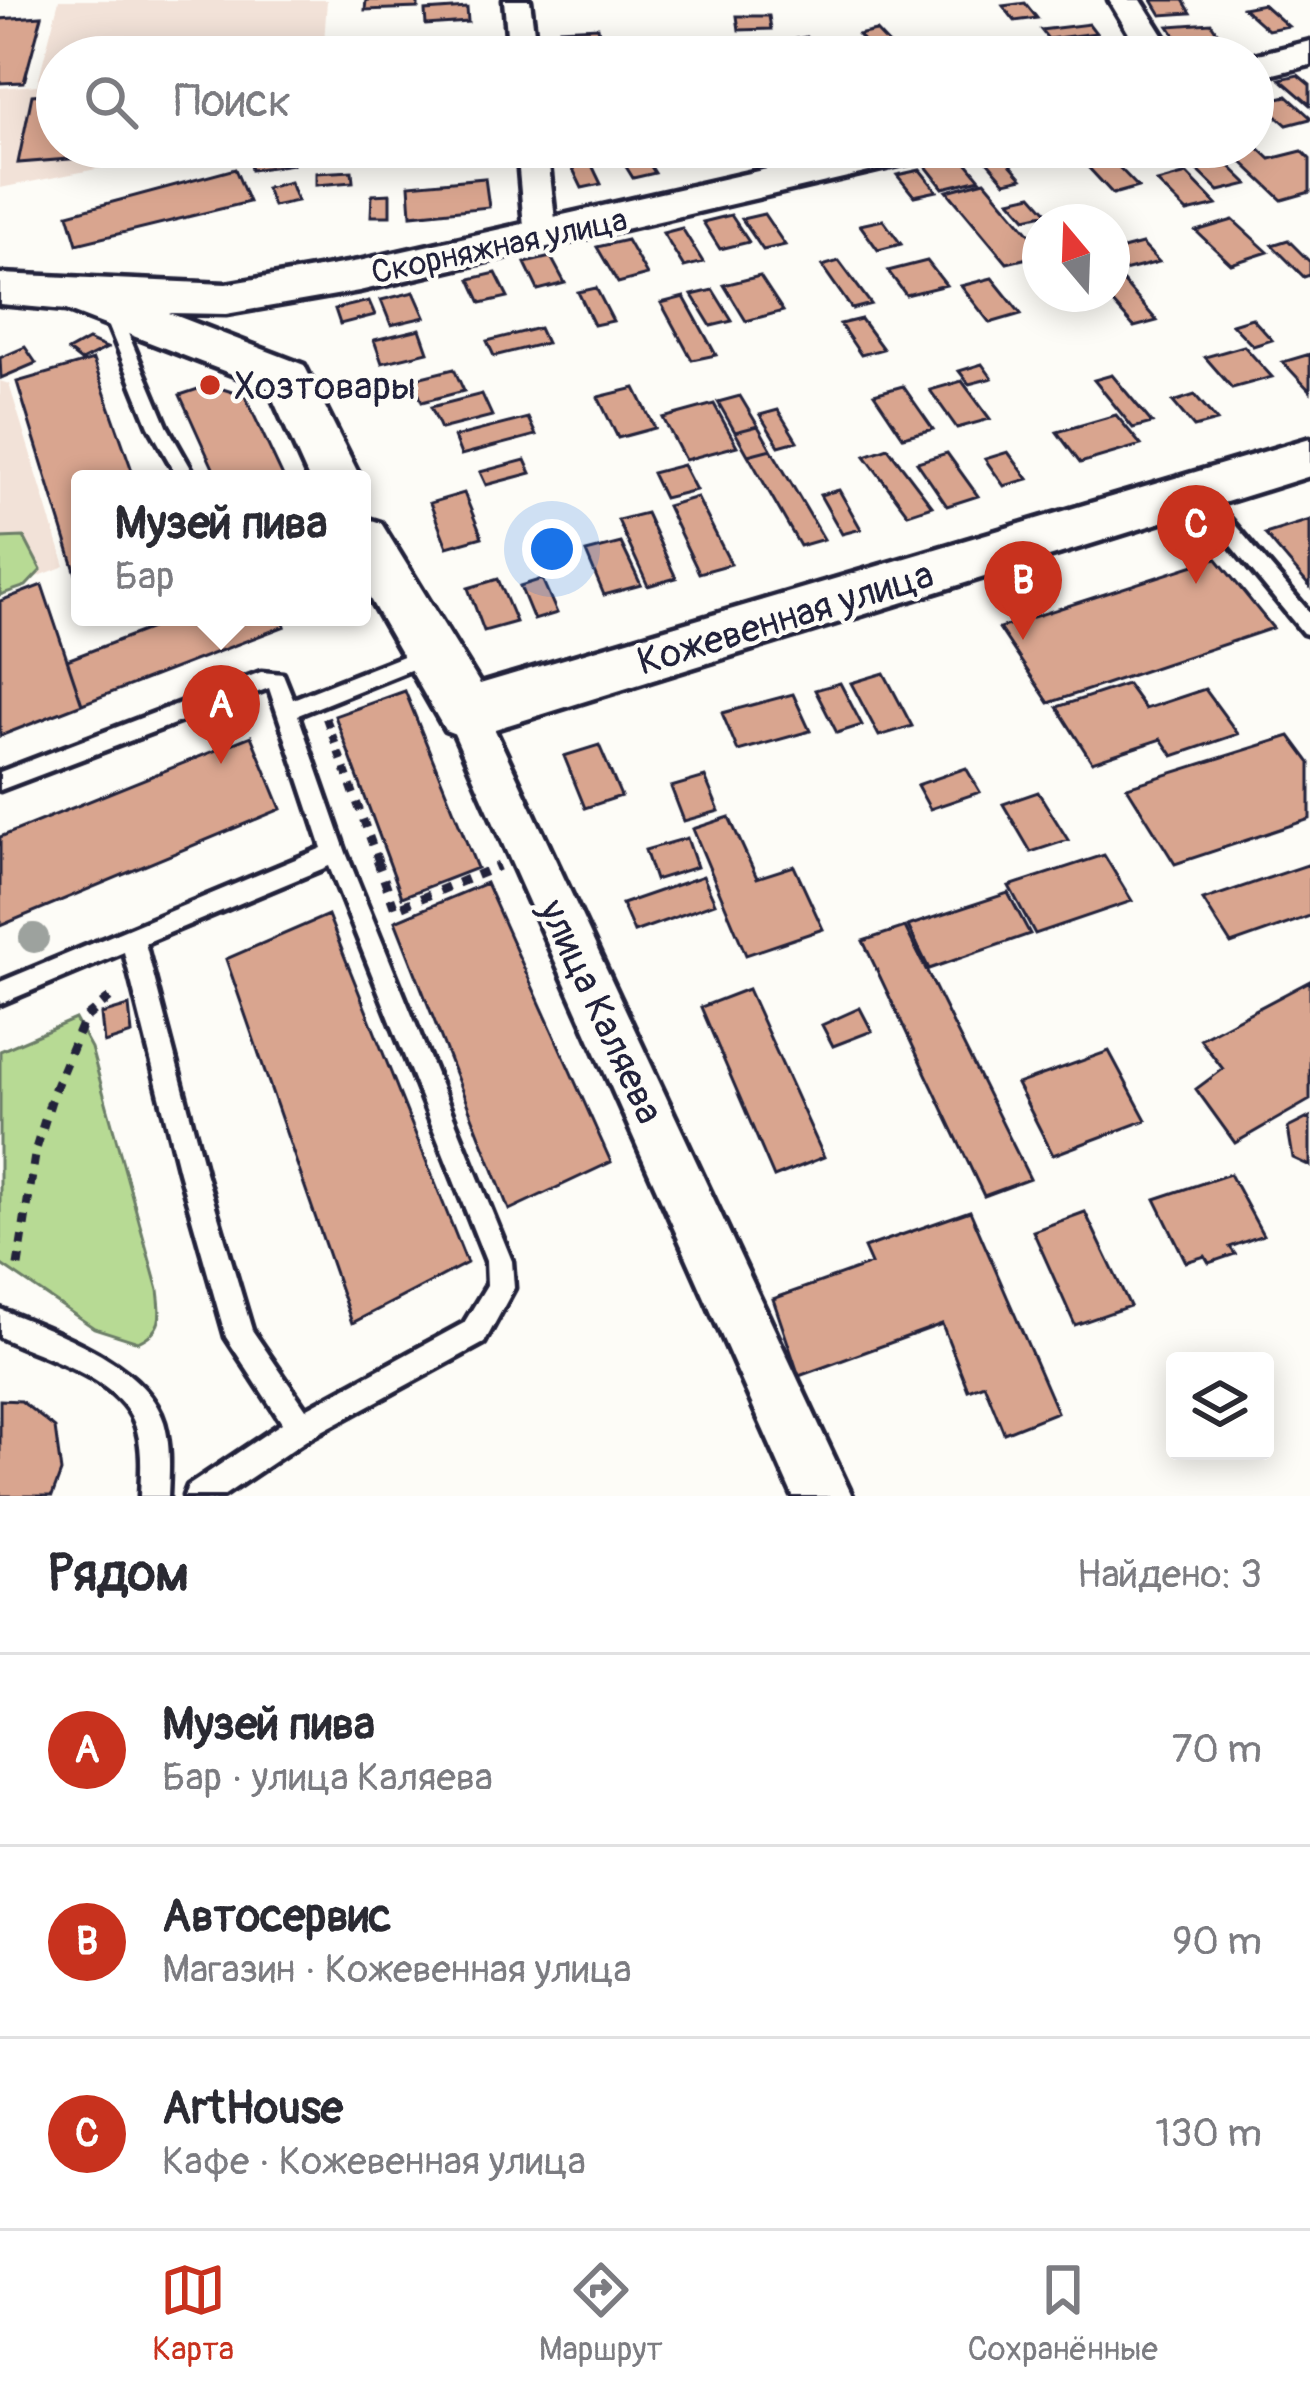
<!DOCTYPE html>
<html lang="ru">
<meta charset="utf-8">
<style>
:root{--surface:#fff;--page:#f2f2f3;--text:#2b2b33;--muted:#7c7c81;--line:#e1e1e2;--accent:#c8321e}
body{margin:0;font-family:Pangolin,sans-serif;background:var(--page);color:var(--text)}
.controls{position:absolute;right:36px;bottom:36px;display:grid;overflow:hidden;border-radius:12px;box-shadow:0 6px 30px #0003}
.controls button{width:108px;height:108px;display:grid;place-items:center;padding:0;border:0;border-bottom:3px solid var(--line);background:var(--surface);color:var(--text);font:60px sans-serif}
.compass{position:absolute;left:1022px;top:204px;width:108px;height:108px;border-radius:50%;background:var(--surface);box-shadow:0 6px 30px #0003;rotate:341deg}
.you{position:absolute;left:552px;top:549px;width:42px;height:42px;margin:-30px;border:9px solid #fff;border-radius:50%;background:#1a73e8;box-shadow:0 0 0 18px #1a73e833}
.badge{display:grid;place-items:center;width:78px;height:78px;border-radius:50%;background:var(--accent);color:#fff;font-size:39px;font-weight:700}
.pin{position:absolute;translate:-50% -99px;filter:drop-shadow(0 3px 6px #0008)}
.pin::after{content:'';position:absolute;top:63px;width:42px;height:36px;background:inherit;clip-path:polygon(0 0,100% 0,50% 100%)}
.popup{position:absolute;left:71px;top:470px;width:300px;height:156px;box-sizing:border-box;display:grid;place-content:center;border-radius:12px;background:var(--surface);filter:drop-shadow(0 3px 9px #0005);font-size:39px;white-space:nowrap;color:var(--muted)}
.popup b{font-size:45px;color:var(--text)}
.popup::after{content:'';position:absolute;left:50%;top:100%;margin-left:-24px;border:24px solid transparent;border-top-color:var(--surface)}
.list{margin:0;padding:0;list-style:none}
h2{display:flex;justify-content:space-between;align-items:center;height:156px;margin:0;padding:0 48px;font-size:51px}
h2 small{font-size:39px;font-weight:400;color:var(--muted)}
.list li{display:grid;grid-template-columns:78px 1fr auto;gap:36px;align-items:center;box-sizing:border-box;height:192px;padding:0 48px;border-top:3px solid var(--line)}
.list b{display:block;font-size:45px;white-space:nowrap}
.list p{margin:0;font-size:39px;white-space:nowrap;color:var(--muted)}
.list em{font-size:39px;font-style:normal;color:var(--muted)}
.icon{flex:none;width:66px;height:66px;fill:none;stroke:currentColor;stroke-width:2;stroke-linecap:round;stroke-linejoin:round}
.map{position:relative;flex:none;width:1310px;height:1496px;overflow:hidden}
.search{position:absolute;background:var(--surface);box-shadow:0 6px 30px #0003;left:36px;right:36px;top:36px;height:132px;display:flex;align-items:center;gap:30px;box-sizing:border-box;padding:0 42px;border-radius:66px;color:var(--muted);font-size:45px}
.sheet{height:732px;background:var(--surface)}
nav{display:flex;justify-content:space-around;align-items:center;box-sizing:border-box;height:168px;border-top:3px solid var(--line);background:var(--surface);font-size:33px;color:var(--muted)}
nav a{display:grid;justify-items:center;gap:6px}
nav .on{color:var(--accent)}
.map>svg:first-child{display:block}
.built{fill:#f2e2d8}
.green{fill:#b7da94;stroke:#6c7e68;stroke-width:3}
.building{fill:#d9a58f;stroke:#22223b;stroke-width:3}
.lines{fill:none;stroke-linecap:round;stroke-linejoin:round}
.service-casing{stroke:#22223b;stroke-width:9}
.minor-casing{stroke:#22223b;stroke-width:9}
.tertiary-casing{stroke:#22223b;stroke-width:9}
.secondary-casing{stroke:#22223b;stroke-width:9}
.path-far1{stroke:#22223b;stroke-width:8;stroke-dasharray:9 9;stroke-linecap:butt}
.path{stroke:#22223b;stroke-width:9;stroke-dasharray:10 10;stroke-linecap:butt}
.service{fill:#fdfcf7;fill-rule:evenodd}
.minor{fill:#fdfcf7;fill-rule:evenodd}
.tertiary{fill:#fdfcf7;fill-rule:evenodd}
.secondary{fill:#fdfcf7;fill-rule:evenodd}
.tree{fill:#9da29e}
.poi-dot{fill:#c8321e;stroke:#fdfcf7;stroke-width:4.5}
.labels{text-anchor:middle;stroke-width:9;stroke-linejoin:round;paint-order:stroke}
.far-street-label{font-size:33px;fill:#22223b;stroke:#fdfcf7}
.poi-label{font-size:39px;fill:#22223b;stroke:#fdfcf7;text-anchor:start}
.street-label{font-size:39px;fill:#22223b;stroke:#fdfcf7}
</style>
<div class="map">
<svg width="1310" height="1496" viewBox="0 0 1310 1496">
<rect width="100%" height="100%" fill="#fdfcf7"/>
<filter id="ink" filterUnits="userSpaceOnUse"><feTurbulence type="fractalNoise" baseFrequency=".00833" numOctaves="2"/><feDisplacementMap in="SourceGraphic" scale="24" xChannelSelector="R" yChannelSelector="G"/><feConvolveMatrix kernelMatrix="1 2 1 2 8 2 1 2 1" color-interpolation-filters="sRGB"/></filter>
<g filter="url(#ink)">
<path class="built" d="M59,0h268l-4,57h-266v90h151l-208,41v-100l37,-3z
M0,381l9,3 56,182 -65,25z"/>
<path class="green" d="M24,537l17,33 -15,16 -26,9v-57z
M75,1019l16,29 67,242c3,25 6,40 -20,52l-44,-14 -94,-64v-213z"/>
<path class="building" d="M366,0h52v8l-53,2z
M1152,0h31l8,13 -30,2z
M1025,3l12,15 -22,3 -12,-15z
M1263,4l25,22 -20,4 -25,-22z
M467,8l1,14 -42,3 -1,-14z
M42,16l-18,66 -24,1v-64z
M737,16h32l2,13 -32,1z
M1211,23l10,15 -42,3 -10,-15z
M1089,24l7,9 -48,6 -7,-9z
M598,27l2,13 -38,2 -2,-13z
M876,31l23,24 -21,2 -20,-22z
M806,37l16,20h-32l-11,-14z
M474,40v14l-59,3 1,-14z
M1298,75l12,10v20l-30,-26z
M57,93v54h26l-2,11 -63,5 14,-68z
M1287,96l23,21v2l-23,6 -26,-23z
M1253,143l17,16 32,-8 8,8v33l-28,8 -56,-53h27z
M248,147h42l3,17 -42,6z
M693,147h22l5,7 -32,7 -8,-11z
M1032,147h37l6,6 -31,8z
M1211,148l37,36 -29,7 -37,-36z
M957,151l23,28 -37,9 -22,-28z
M642,152l13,21 -22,5 -13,-21z
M1002,155l20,23 -17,4 -20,-23z
M590,161l11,23 -19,4 -11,-23z
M1113,161l25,26 -25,7 -25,-27z
M235,169l14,33 -172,42 -9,-30z
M920,170l17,21 -23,5 -17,-21z
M352,171l1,11 -37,3v-12z
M1187,174l30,31 -30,7 -30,-30z
M485,178l4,29 -78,8 -2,-30z
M985,181l55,65v9l-33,8 -60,-72z
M290,182l7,19 -24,5 -7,-18z
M390,194v22h-19l1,-21z
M1032,195l16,18 -22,5 -16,-18z
M764,214l21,31 -22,5 -21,-31z
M731,215l18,27 -29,7 -17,-27z
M883,220l18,24 -23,6 -18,-25z
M1233,220l35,32 -37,12 -35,-33z
M682,228l21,34 -19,5 -21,-34z
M627,240l20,35 -29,8 -21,-36z
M1288,240l22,22v13l-6,2 -32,-32z
M1142,244l17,18 -35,9 -12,-13v-6z
M551,257l14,26 -27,7 -13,-27z
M839,261l32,43 -19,5 -30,-43z
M927,261l19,24 -40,10 -18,-24z
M496,273l12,24 -27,6 -11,-24z
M1117,275l40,46 -23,6 -29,-33h7v-17z
M760,276l23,35 -37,10 -22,-36z
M992,278l29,36 -31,9 -29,-37z
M596,288l17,33 -19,4 -16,-33z
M713,290l19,31 -21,5 -19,-31z
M414,292l11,25 -34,8 -10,-25z
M684,297l32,58 -24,5 -31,-57z
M369,301l6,14 -35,9 -5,-15z
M1252,318l20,22 -19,6 -21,-22z
M861,319l22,30 -22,6 -21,-31z
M539,328l7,15 -52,13 -7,-15z
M420,329l8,23 -46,11 -8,-23z
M88,340l19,8 -26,13 -13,-10z
M1244,346l28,31 -40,11 -27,-31z
M25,347l11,16 -35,15 -1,-20z
M1310,354v37l-27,-29z
M93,360l42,119h-55v108l-63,-205z
M982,364l10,14 -23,6 -10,-13z
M454,369l10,22 -42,11 -9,-23z
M1112,375l40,48 -19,5 -39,-48z
M962,381l28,38 -33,9 -27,-38z
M210,385l35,11 39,83h-66l-38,-84z
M903,386l30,43 -30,8 -29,-43z
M635,388l20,40 -37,10 -20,-41z
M482,394l10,22 -51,13 -10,-22z
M1195,395l22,26 -23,6 -21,-25z
M740,396l18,30 -23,6 -17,-30z
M714,404l23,42 -52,14 -22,-42z
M778,410l19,31 -18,5 -19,-31z
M1116,415l25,30 -61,18 -23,-31z
M528,418l8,17 -75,20 -7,-18z
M758,426l13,23 -23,6 -13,-23z
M888,448l44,58 -24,8 -43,-58z
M771,449l53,90 -24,7 -52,-91z
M1008,452l20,27 -24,7 -19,-27z
M947,453l31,43 -31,10 -30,-44z
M525,460l6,13 -45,12 -6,-13z
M683,465l13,25 -32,8 -12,-25z
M839,490l22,39 -19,5 -22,-39z
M464,493l18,44 -35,10 -17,-44z
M697,497l34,67 -32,9 -32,-67z
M646,513l30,65 -28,8 -30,-66z
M1310,520v67l-45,-53z
M621,543l20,42 -37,10 -18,-43z
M1216,558l57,70 -224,75 -50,-75z
M498,579l18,43 -32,9 -16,-43z
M542,579l15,34 -23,7 -14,-34z
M42,585l40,119 -82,32v-135z
M180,617h102l3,9 -203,78 -15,-44z
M884,673l28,53 -33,10 -28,-53z
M840,683l22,42 -25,8 -22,-43z
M1127,684l18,25 60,-20 33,45 -65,22 -12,-17 -69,23 -35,-55z
M405,691l72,177 -75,29 -67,-181z
M793,694l17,37 -72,20 -16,-38z
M251,736l30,73 -281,117v-89z
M1290,736l20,27v56l-135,45 -48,-77z
M599,745l22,51 -36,12 -21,-52z
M966,768l14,24 -50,17 -13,-24z
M705,777l14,34 -35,10 -13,-34z
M1038,792l30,48 -37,12 -28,-48z
M729,817l28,61 37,-12 29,63 -77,26 -53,-126z
M687,838l10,29 -42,13 -10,-30z
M1104,855l28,46 -97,33 -26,-48z
M1310,864v52l-79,28 -28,-44z
M703,876l12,27 -81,29 -12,-28z
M486,883l125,279 -102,48 -114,-289z
M1008,893l22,41 -101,35 -21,-43z
M328,915l139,348 -115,60 -126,-364z
M905,927l125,252 -46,17 -121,-255z
M1310,981v119l-75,43 -39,-54 27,-20 -23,-30z
M748,989l76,168 -50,20 -73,-170z
M129,1006l3,28 -28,9 -3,-29z
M860,1008l12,23 -39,15 -11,-21z
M1109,1051l37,69 -93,35 -36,-71z
M1310,1117v49l-17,-8 -5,-30z
M1230,1174l33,61 -33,12 5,7 -26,9 -4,-7 -19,6 -31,-63z
M970,1211l87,201 -53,21 -20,-49 -16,6 -26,-66 -143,52 -26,-77 98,-35 -7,-16z
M1085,1212l45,94 -55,19 -42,-94z
M0,1400l21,1 34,27 6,44 -9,24h-52z"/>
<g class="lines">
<g class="service-casing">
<path id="service" d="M111,307l8,5 48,114 30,53h-18l-30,-53 -46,-114z
M1196,484l6,2 108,127v22l-7,-2 -113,-137 -3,-5z
M428,646l10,8 -3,6 -137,55 48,138 166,408 2,27 -30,55 -173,94 -88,59h-39l4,-10 94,-63 -56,-86 -47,-165 -55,-220 -124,52v-22l322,-134 -53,-160 -269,102v-18l261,-100 22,2 10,25zM329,866l157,395 1,24 -23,38 -158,86 -54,-79 -47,-158 -60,-229z
M0,1309c53,22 146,54 164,113 7,25 5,49 4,74h-28c1,-22 3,-44 -3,-66 -14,-53 -93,-71 -137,-93z"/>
</g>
<g class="minor-casing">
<path id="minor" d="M504,0h26l7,57h-28z
M517,147h30l10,91 -5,7 -11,3 -16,-10z
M466,696l15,5 6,12 365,783h-59l-348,-783 6,-12z"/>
</g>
<g class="tertiary-casing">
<path id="tertiary" d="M1109,0h32l36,57h-34z"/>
</g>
<g class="secondary-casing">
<path id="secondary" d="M1310,41v24l-57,14v-22h-7z
M864,147h77l-6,9 -15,4 -561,131 -133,23 -57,-1 135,52 57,114h-52l-41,-91 -202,-78 -66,-6v-30l226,10 133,-23z
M1310,438v38l-844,262 -21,-8 -83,-145v-68l19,6 99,161z"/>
</g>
<path class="path-far1" d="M326,718l53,145"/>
<path class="path" d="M377,860l18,49 104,-43
M18,1266l18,-117 18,-58 30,-72 32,-26"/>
<use href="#service" class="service"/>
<use href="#minor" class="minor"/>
<use href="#tertiary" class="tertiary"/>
<use href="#secondary" class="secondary"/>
</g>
<circle class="tree" cx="34" cy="938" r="15"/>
</g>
<circle class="poi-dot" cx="210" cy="385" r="12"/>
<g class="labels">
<g class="far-street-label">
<text transform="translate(499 245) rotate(-12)" y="12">Скорняжная улица</text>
</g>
<g class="poi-label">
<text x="234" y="399">Хозтовары</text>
</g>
<g class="street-label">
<text transform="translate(785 617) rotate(-17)" y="14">Кожевенная улица</text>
<text transform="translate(602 1011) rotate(65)" y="14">улица Каляева</text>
</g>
</g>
</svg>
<div class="controls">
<button><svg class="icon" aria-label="layers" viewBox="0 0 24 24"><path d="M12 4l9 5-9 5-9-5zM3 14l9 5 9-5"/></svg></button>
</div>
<svg class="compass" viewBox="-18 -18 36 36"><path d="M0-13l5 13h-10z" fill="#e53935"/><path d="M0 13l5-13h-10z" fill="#7c7c81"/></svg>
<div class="you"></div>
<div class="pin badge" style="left:221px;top:764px">A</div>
<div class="popup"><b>Музей пива</b>Бар</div>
<div class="pin badge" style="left:1023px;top:640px">B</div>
<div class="pin badge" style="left:1196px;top:584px">C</div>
<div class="search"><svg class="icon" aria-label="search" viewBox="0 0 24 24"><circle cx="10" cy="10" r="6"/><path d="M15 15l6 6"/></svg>Поиск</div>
</div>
<section class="sheet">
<h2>Рядом<small>Найдено: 3</small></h2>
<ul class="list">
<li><span class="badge">A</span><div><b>Музей пива</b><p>Бар · улица Каляева</p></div><em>70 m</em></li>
<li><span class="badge">B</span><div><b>Автосервис</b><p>Магазин · Кожевенная улица</p></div><em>90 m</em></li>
<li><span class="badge">C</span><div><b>ArtHouse</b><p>Кафе · Кожевенная улица</p></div><em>130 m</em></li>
</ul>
</section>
<nav>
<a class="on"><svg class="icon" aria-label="map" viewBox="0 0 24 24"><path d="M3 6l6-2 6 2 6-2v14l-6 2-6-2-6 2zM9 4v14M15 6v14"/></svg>Карта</a>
<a><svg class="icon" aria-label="directions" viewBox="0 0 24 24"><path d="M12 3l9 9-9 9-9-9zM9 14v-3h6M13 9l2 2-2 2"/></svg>Маршрут</a>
<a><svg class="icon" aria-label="saved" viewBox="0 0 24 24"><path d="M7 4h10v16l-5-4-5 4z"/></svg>Сохранённые</a>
</nav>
